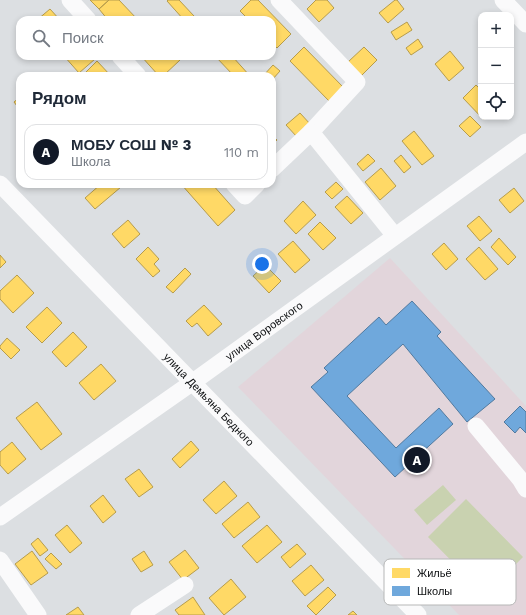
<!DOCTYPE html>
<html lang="ru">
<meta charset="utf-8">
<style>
:root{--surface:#fff;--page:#f6f6f7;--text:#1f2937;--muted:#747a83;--line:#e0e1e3;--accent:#111827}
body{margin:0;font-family:"Work Sans",sans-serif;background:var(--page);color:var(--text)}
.controls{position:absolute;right:12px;top:12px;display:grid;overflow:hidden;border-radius:8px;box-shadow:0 2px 6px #0003}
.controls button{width:36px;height:36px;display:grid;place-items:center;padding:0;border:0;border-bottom:1px solid var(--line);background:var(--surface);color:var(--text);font:20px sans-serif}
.you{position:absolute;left:262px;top:264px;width:14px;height:14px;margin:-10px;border:3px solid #fff;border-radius:50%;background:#1a73e8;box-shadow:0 0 0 6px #1a73e833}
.badge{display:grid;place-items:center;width:26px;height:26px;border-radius:50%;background:var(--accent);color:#fff;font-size:13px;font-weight:700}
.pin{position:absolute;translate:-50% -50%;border:2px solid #fff;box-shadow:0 1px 4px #0006}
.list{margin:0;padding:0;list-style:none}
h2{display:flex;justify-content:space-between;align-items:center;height:52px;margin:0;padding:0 16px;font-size:17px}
h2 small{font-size:13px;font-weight:400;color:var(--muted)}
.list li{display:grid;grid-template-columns:26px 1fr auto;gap:12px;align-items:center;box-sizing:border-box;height:56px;margin:0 8px 8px;padding:0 8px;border:1px solid var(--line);border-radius:12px}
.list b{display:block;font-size:15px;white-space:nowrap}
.list p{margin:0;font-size:13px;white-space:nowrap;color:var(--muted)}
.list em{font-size:13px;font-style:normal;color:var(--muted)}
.icon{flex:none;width:22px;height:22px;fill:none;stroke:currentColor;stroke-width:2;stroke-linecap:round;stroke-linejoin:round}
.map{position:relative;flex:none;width:526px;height:615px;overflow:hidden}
.search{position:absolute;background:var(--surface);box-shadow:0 2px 6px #0003;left:16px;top:16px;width:260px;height:44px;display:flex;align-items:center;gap:10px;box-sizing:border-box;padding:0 14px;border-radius:12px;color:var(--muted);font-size:15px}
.panel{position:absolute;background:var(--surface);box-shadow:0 2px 6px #0003;left:16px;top:72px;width:260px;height:116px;border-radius:12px}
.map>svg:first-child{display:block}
.education{fill:#e2d5db}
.green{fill:#c9d2b0}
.homes{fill:#ffd966;stroke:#b69c4c}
.schools{fill:#6fa8dc;stroke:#517a9f}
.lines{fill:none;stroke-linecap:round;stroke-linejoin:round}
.minor{stroke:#fafafb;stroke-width:17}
.labels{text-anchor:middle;stroke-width:4;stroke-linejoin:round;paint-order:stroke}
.street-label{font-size:11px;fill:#0c0e10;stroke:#fff}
.key{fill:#fff;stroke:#b6b7b7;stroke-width:1}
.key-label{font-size:11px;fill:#0c0e10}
</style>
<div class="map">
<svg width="526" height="615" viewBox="0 0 526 615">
<rect width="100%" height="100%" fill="#dcdfe2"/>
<path class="education" d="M390,258l136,148v209h-67l-221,-228z"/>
<path class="green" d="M443,485l13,15 -29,25 -13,-15z
M466,499l57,58 -38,38 -57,-58z"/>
<path class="homes" d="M90,0h19l-10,9z
M109,0h10l19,20h-30l-9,-11z
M168,0h11l15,16 -4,4h-6l-17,-19z
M251,0h7l33,34 -14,14 -5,-5v-23h-23l-9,-9z
M316,0h11l7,8 -15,14 -12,-13z
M395,0h2l7,9 -16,14 -9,-10z
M50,9l10,11h-23z
M407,22l5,8 -16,10 -5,-8z
M418,39l5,8 -12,8 -5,-7z
M304,47l39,40 -14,14 -39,-40z
M364,47l13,13 -16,16 -13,-14z
M450,51l14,17 -15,13 -14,-17z
M64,56h28l3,3 -16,14z
M141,56h36l3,4 -17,16h-4z
M215,56h17l18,20h-16z
M97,61l14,15h-29z
M273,65l7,6 -8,9v-4h-9z
M184,72l4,4h-8z
M476,85l5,5v27h6l-3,3 -21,-22z
M20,97v13l-6,-8z
M300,113l11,12 -14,12 -11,-12z
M470,116l11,11 -11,10 -11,-11z
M414,131l20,25 -12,9 -20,-24z
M272,135l5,5 -5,5z
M368,154l7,7 -12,10 -6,-7z
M401,155l10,12 -7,6 -10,-12z
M381,168l15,18 -16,14 -15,-18z
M336,182l7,7 -11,10 -7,-7z
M101,184h17l3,3 -26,22 -10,-11z
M181,184h31l23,26 -17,16z
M514,188l10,13 -14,12 -11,-13z
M347,196l16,17 -12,11 -16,-17z
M303,201l13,14 -20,19 -12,-13z
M479,216l13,15 -12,10 -13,-15z
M128,220l12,14 -16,14 -12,-14z
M320,222l16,16 -13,12 -15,-16z
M499,238l17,19 -8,8 -17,-18z
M293,241l17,19 -15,13 -17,-19z
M444,243l14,16 -12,11 -14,-16z
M148,247l11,12 -5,5 6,7 -7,6 -17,-18z
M479,247l19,22 -13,11 -19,-21z
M0,255l6,7 -6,6z
M265,265l16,16 -12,12 -16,-17z
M185,268l6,6 -18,19 -7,-6z
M17,275l17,18 -21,20 -13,-14v-8z
M204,305l18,19 -14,12 -11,-13 -5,4 -6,-6z
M47,307l15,16 -20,20 -16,-16z
M73,332l14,15 -21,20 -14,-15z
M7,338l13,12 -9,9 -11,-11v-2z
M101,364l15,17 -22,19 -15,-17z
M37,402l25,32 -21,16 -25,-32z
M191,441l8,9 -19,18 -8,-9z
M12,442l14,17 -18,15 -8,-9v-13z
M139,469l14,18 -14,10 -14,-18z
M224,481l13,15 -21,18 -13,-14z
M103,495l13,17 -13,11 -13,-17z
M248,502l12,15 -26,21 -12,-14z
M67,525l15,18 -12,10 -15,-18z
M267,525l15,17 -25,21 -15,-17z
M38,538l10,12 -8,6 -9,-12z
M297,544l9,10 -16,14 -9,-11z
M185,550l14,18 -16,12 -14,-18z
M32,551l16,22 -17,12 -16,-21z
M144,551l9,14 -12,7 -9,-13z
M51,553l11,11 -6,5 -11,-10z
M311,565l13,15 -19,16 -13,-15z
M231,579l15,18 -22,18 -15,-17z
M328,587l8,8 -20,20 -9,-9z
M193,597l12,18h-26l-4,-5z
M78,607l6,8h-18z
M353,611l4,4h-9z"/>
<path class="schools" d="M412,301l29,31 -4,4 58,63 -28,23 -64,-78 -56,52 49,52 43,-40 14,16 -58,53 -84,-90 17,-15 -4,-4 55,-51 7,8z
M520,406l6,6v21l-6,-6 -5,6 -11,-11z"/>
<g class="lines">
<g class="minor">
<path d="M70,0l18,20"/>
<path d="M279,0l78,82 -46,50"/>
<path d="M503,0l23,24"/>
<path d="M120,56l18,20"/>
<path d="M272,169l39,-37 84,104"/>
<path id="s1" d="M0,184l418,431"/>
<path d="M234,184l11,12 12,-12"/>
<path d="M476,426l44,53 6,10"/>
<path id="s2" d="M0,517l193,-135 333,-240"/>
<path d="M0,560l38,55"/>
<path d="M139,615l46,-30"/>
</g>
</g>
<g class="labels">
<g class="street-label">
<text dy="4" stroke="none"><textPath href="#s2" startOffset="323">улица Воровского</textPath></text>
<text dy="4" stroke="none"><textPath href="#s1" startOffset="300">улица Демьяна Бедного</textPath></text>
</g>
</g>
<rect x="384" y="559" width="132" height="46" rx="6" class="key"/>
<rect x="392" y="568" width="18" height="10" fill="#ffd966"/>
<rect x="392" y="586" width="18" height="10" fill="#6fa8dc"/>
<g class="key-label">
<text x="417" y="577">Жильё</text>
<text x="417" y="595">Школы</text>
</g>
</svg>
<div class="controls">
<button>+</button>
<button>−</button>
<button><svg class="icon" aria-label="locate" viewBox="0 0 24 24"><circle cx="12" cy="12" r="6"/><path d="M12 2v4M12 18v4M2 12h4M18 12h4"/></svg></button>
</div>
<div class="you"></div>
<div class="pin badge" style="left:417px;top:460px">A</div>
<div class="search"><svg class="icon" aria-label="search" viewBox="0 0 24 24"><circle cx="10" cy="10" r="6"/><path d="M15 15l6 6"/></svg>Поиск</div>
<section class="panel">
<h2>Рядом<small></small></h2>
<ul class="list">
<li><span class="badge">A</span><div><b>МОБУ СОШ № 3</b><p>Школа</p></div><em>110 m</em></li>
</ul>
</section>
</div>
